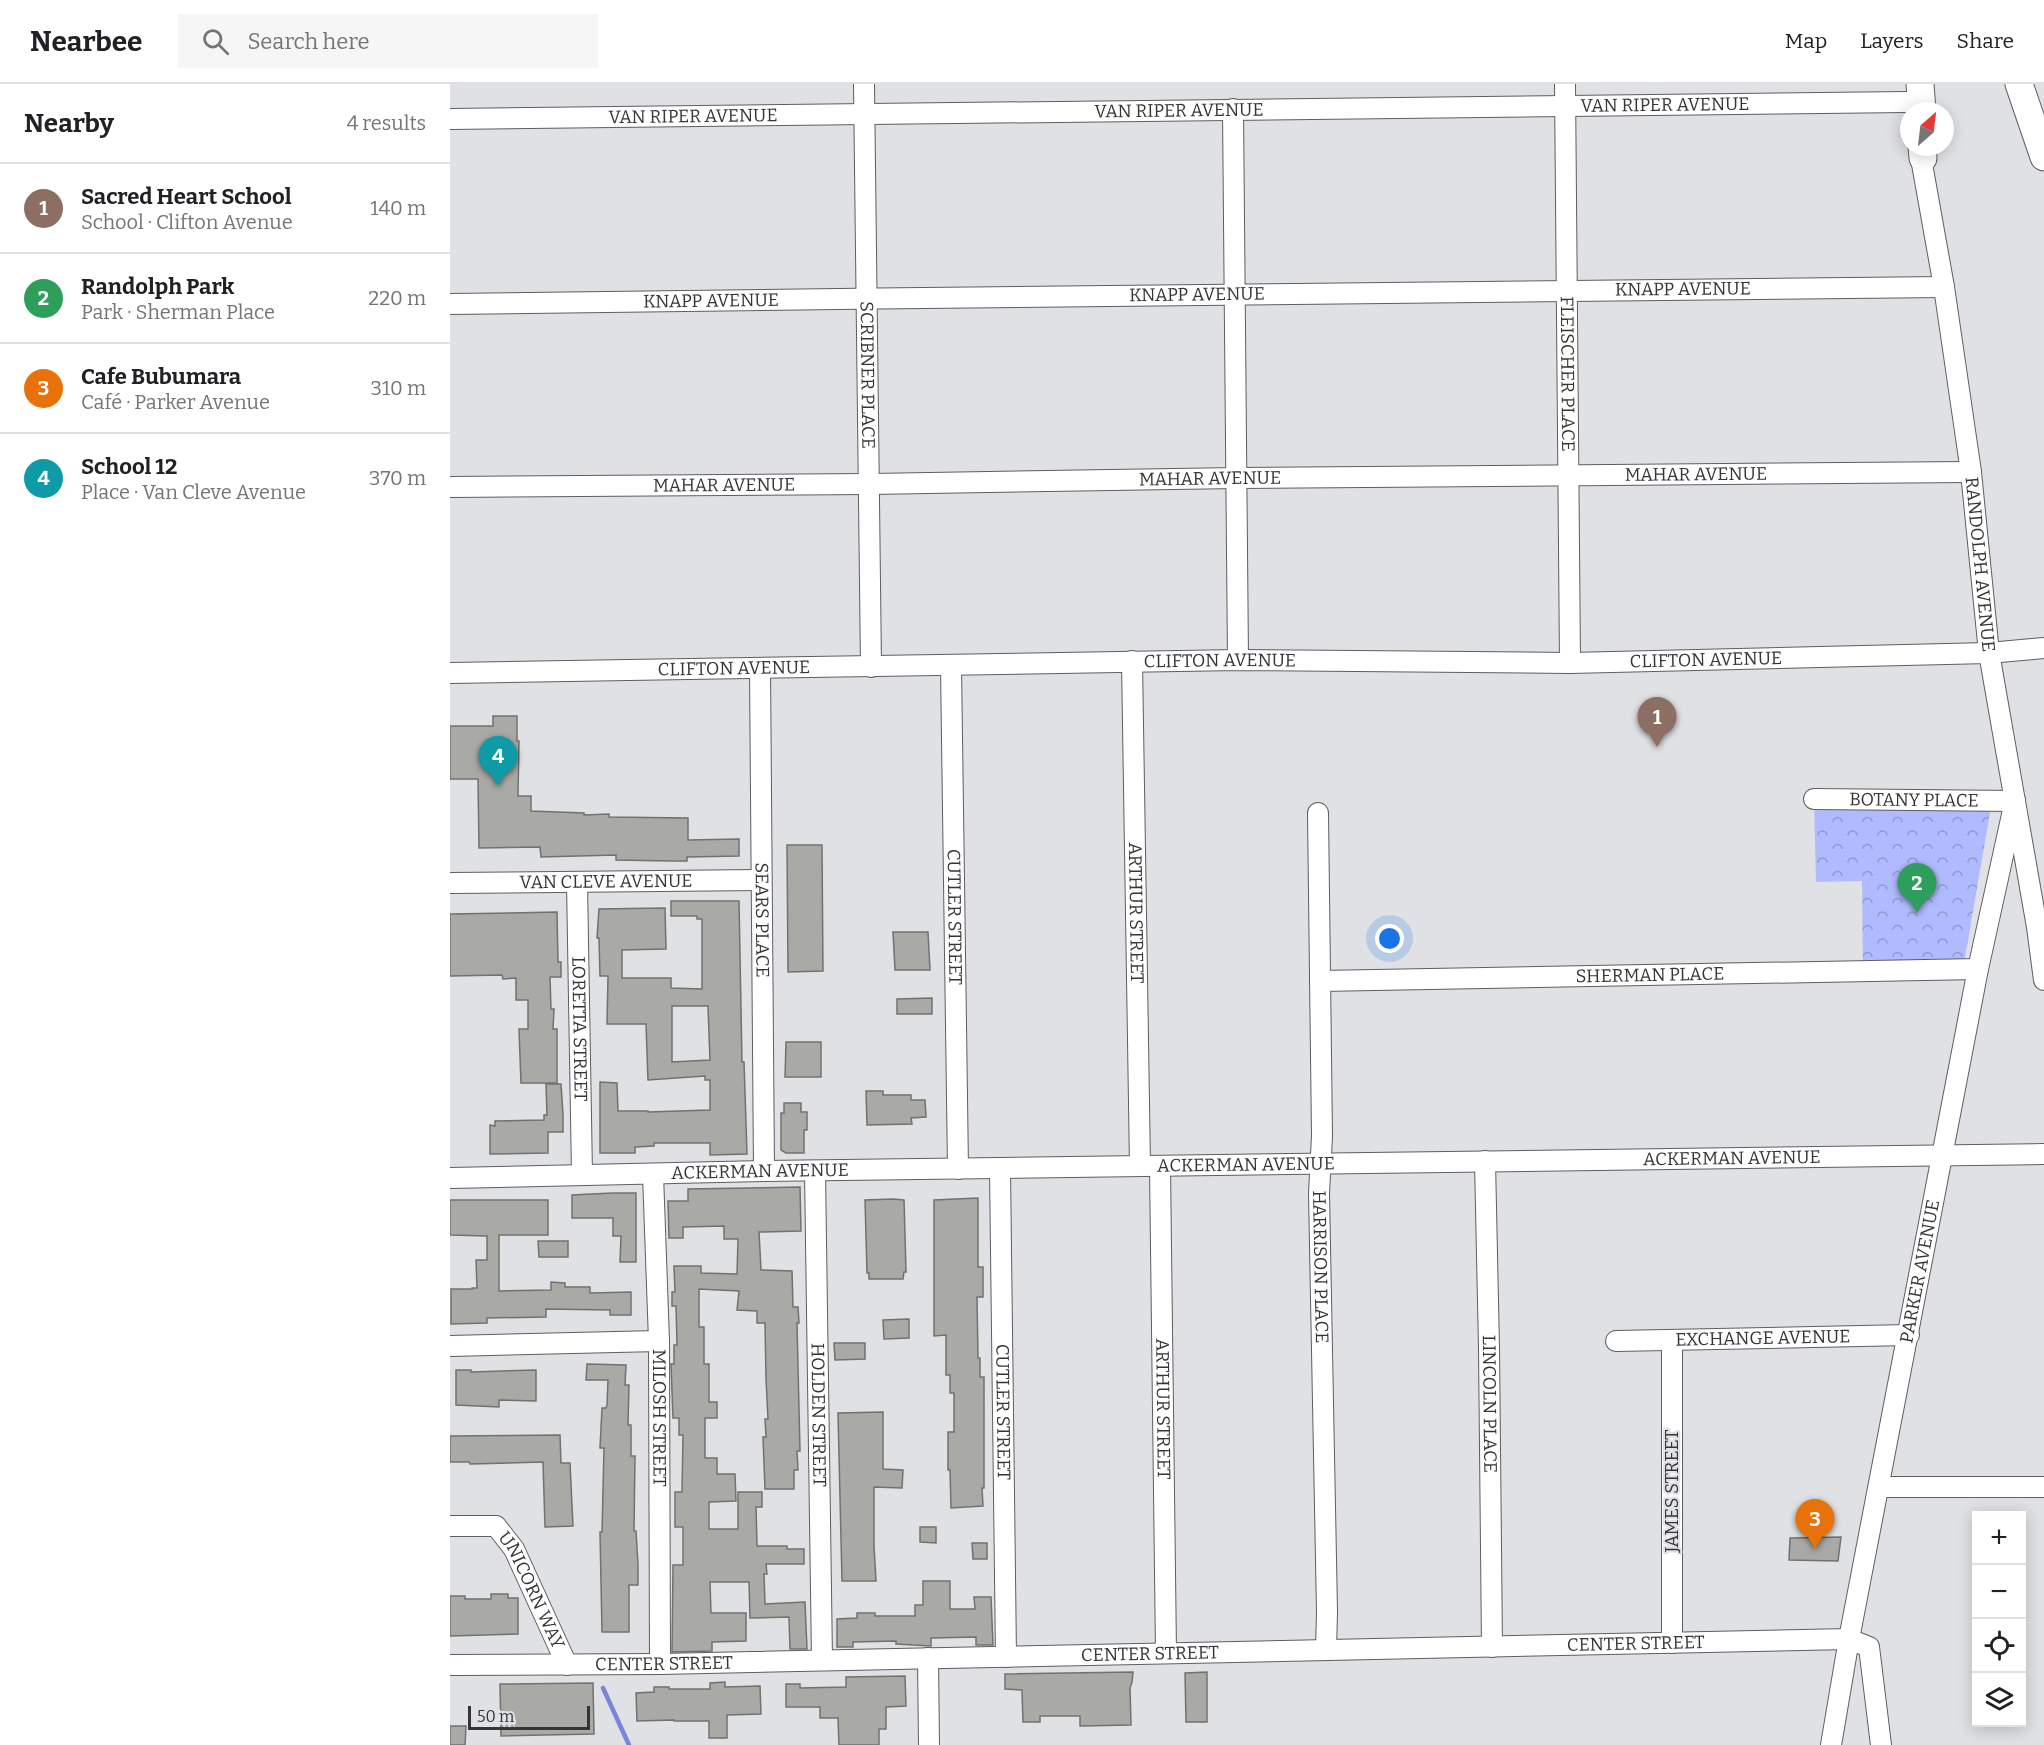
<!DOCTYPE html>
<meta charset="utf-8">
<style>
:root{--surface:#fff;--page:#f6f6f6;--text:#202124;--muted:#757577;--line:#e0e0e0;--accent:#7c3aed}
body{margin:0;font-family:Bitter,serif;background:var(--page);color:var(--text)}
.controls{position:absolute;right:18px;bottom:18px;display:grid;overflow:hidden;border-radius:0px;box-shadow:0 3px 15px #0003}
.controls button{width:54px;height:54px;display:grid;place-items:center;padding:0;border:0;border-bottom:2px solid var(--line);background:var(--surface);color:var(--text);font:30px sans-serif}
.compass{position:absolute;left:1450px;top:18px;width:54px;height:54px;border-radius:50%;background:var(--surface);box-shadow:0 3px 15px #0003;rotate:28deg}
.scale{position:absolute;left:18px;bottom:15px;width:122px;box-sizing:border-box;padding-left:6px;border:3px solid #353536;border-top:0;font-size:16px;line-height:21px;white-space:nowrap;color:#353536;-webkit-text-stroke:4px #e0e1e4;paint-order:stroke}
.you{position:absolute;left:940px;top:855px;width:21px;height:21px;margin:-15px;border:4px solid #fff;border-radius:50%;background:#1a73e8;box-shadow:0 0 0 9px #1a73e833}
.badge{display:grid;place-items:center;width:39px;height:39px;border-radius:50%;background:var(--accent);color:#fff;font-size:20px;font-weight:700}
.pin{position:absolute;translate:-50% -50px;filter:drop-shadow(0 2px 3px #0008)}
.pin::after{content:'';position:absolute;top:32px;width:21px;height:18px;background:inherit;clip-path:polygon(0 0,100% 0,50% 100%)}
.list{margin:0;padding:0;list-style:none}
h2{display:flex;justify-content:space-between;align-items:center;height:78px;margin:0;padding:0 24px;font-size:26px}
h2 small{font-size:20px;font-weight:400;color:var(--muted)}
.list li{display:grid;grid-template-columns:39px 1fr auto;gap:18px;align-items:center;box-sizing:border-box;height:90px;padding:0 24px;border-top:2px solid var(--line)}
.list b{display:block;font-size:22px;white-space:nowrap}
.list p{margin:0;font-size:20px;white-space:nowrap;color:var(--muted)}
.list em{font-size:20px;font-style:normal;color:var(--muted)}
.icon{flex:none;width:33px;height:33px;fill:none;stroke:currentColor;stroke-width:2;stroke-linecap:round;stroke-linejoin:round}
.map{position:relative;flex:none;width:1594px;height:1661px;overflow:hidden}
header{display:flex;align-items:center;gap:36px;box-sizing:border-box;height:84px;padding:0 30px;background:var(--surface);border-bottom:2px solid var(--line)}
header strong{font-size:28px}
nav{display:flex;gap:33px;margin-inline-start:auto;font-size:21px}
.search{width:420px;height:54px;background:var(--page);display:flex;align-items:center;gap:15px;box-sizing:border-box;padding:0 21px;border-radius:0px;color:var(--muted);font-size:22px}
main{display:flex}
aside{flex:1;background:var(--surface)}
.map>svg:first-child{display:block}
.park{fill:url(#park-crowns)}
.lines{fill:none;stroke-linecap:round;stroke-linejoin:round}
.stream{stroke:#7985db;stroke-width:4.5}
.building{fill:#a9a9a5;stroke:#71716e;stroke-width:1.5;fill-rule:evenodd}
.minor-casing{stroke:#5d5e61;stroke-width:22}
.highway-casing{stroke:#5d5e61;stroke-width:29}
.minor{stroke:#fff;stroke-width:20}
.highway{stroke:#fff;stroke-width:27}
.labels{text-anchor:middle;stroke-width:4.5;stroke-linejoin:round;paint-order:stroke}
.street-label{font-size:18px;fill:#353536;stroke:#e0e1e4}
</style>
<header>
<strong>Nearbee</strong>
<div class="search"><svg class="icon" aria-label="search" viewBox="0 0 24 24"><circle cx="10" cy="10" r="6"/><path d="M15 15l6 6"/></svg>Search here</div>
<nav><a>Map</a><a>Layers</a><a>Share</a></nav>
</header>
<main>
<aside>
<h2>Nearby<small>4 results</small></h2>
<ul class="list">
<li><span class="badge" style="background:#8d6e63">1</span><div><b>Sacred Heart School</b><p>School · Clifton Avenue</p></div><em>140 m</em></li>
<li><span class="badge" style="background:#2e9e5b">2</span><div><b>Randolph Park</b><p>Park · Sherman Place</p></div><em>220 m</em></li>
<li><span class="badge" style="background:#e8710a">3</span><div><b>Cafe Bubumara</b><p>Café · Parker Avenue</p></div><em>310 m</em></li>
<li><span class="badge" style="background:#0f9aa8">4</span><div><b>School 12</b><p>Place · Van Cleve Avenue</p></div><em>370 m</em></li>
</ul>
</aside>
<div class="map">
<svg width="1594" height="1661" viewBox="0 0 1594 1661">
<defs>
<pattern id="park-crowns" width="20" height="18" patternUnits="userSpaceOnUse" patternTransform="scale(1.5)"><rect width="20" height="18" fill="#afbbfe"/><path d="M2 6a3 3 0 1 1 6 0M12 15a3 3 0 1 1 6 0" fill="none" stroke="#8f99ce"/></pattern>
</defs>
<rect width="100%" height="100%" fill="#e0e1e4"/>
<path class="park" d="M1364,715l178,2 -29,168 -100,3 -1,-91 -46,1z"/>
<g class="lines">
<path class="stream" d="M153,1604l26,57"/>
</g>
<path class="building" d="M43,632h24v25h2l-1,55h13v15l53,2v2l25,-1v3l79,1v22l51,-1v17l-52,1v4h-16l-55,-1v-5l-75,2 -1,-10 -61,1 -1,-69h-28v-53h43z
M337,761h35l1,126 -35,1z
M221,817h68l3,161h2l3,92 -37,1v-12h-56v3l-19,1v6h-35v-71l17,1 1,28h30v1l62,-2v-30h-5v-4l-57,4 -2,-56h-39l1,-48h-8l-1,-38h-2l2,-29 66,-1 1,41 -44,1v28h49v10l31,1v-70h-5v-3h-26zM222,922h36l2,54 -38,2z
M107,828l1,50h3v15h-11l1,32h3l-1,20h4v54h-36l-2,-54h9v-29h-12v-22l-13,1 -1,-4 -52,1v-62z
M443,848h35l2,38h-35z
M482,914v16h-35v-15z
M336,958h35v35h-36z
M96,1000h15l2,31v17h-15v21l-58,1v-29l5,1v-5l49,-1v-5h3z
M416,1007h17v4h28v5h14l1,17 -15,1 1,6 -45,1z
M334,1019h17v9h6v18h-3v23h-18l-5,-3v-37h3z
M350,1103l1,44 -42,1 2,38 31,1 1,36h5l1,16h-2l3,128h-3l1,19h-4v19h-29l-2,-52h3l-1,-18h3l-2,-40 -1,-56h-8v-12l-20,-1 2,-19 -40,-2v38h5v37h5v38h8v16h-12v40h12v16h18l1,27 -27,1v27h29v-37h24v15h-6l1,39h30v3h17v15h-38l1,10h-3l1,30 40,-2 2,47h-17l-1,-32 -39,1 -1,-36h-39l1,31h35v28l-34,1v9l-40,1 1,-87h10v-38h-8v-35h7l1,-57h-4v-17h-6l-2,-54h3v-19h3l-1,-39h-4v-14h3l-1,-26h27v7l36,1 1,-35h-14v-13l-41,1v11h-14l-1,-37h20v-12z
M163,1109h23v69h-16l1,-26h-8v-18h-41v-23z
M528,1114v69h5v30h-6l1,61h2v19h4v111h-2l1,18 -32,2 -1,-38h-2v-38h6v-39h-4v-18h-4v-40l-12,1v-136z
M443,1115l11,1 2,72h-2l-1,7h-34v-6h-2l-2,-73z
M0,1116h98v35h-49v56l52,-1v-8l14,1v4h25v6l41,-1v23h-21v-5l-64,-1v8l-59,1v5l-36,1v-35h21v-1h5l-1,-28h11v-24l-37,-1z
M88,1157h30v16h-29z
M459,1235v19l-25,1 -1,-19z
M384,1259h31v16l-30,1z
M137,1280l39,1 -1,20h4l-1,40h3v31h4l-1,75h2l2,34v20h-9v47h-27l-2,-100h2l2,-84h-4l2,-40h4l1,-3 1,-25h-22z
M6,1286h15v2l65,-2v31l-37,-1v7l-43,-2z
M433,1328v57l20,1 -1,18 -28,-1v59l2,35h-34l-4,-168z
M110,1351l1,28h9l3,63 -28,1 -2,-65 -73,2 -1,-2h-19v-26z
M470,1443h16v16l-16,-1z
M1391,1453l-3,24 -49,-1 1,-22z
M522,1459h15v16h-14z
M473,1497h27v28h25l-1,-12h17l2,48h-17v-8l-45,1v8l-35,-2v-3l-43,1v5h-16v-28l20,-1v-5h18v3h40v-11h8z
M41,1510h17v4h10v36l-68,2v-40h15v3h26z
M683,1588l-1,10 -2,6 1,37 -51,1v-10h-40v6h-17l-1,-32 -17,-1v-15z
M757,1588v50h-21l-1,-49z
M455,1592l1,30 -20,1v22h-7v16h-40l-1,-27h-18v-11h-34v-23h14v4l46,-1v-10z
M275,1598v5l35,-1 1,28 -34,1v23h-18v-17h-35v-1l-37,1 -1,-28 18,-1v-5h15v2h41v-6z
M143,1599l1,51 -93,2 -1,-52z
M0,1642h16l-1,19h-15z"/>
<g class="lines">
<g class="minor-casing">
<g id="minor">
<path id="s1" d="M414,0l7,583"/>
<path id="s2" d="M1115,0l5,579"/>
<path d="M783,25l5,551"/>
<path id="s3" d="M0,35l1457,-17"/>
<path id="s4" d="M1469,63l25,140 27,185 18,181 48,274 7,53"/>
<path id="s5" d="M0,220c498,-6 996,-14 1494,-17"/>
<path id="s6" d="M0,403l420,-3 367,-6 734,-6"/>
<path id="s7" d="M682,577l8,505"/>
<path id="s8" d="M501,581l7,504"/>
<path id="s9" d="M310,584l4,503"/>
<path id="s10" d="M0,589l788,-13 332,3 419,-10 55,-5"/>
<path id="s11" d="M1364,715l201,2"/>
<path id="s12" d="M868,729l4,323 -3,57 8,419 -1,38"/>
<path id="s13" d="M127,798l5,293"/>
<path id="s14" d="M0,799l311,-3"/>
<path id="s15" d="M870,897l658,-12"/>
<path id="s16" d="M1035,1077l4,187 3,299"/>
<path id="s17" d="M710,1082l6,487"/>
<path id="s18" d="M550,1084l6,489"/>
<path id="s19" d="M365,1087l7,489"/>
<path id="s20" d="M203,1090l6,167 1,323"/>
<path id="s21" d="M0,1094l314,-7 1280,-17"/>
<path id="s22" d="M1166,1257l293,-6"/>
<path d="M0,1262l209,-5"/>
<path d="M1430,1403h164"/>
<path id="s23" d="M0,1442h46l18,23 53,116"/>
<path d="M1222,1559v-303"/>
<path d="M478,1574l1,87"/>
<path id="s24" d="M0,1581l210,-1 1189,-25 20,8 12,98"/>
<path id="s25" d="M1381,1661l18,-106 129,-670 37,-168"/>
</g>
</g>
<g class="highway-casing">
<path id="highway" d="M1470,0l2,27
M1569,0l25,73
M1472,63l1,11"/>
</g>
<use href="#minor" class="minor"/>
<use href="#highway" class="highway"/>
</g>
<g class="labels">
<g class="street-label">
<text dy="6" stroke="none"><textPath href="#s3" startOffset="1215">VAN RIPER AVENUE</textPath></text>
<text dy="6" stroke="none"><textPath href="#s3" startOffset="729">VAN RIPER AVENUE</textPath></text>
<text dy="6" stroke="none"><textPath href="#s3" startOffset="243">VAN RIPER AVENUE</textPath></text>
<text dy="6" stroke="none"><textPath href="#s5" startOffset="1233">KNAPP AVENUE</textPath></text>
<text dy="6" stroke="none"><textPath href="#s5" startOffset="747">KNAPP AVENUE</textPath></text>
<text dy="6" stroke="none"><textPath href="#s5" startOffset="261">KNAPP AVENUE</textPath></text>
<text dy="6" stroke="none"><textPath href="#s2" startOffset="290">FLEISCHER PLACE</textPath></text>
<text dy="6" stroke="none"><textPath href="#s1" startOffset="291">SCRIBNER PLACE</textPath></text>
<text dy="6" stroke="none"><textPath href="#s6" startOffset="1246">MAHAR AVENUE</textPath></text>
<text dy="6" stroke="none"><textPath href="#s6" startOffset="760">MAHAR AVENUE</textPath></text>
<text dy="6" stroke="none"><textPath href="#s6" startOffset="274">MAHAR AVENUE</textPath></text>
<text dy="6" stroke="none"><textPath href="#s4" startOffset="422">RANDOLPH AVENUE</textPath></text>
<text dy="6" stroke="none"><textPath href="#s10" startOffset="770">CLIFTON AVENUE</textPath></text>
<text dy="6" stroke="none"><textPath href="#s10" startOffset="1256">CLIFTON AVENUE</textPath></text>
<text dy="6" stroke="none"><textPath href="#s10" startOffset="284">CLIFTON AVENUE</textPath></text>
<text dy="6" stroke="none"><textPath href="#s11" startOffset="100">BOTANY PLACE</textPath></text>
<text dy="6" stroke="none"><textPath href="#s14" startOffset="156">VAN CLEVE AVENUE</textPath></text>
<text dy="6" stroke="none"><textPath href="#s7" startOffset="252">ARTHUR STREET</textPath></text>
<text dy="6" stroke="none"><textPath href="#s8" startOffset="252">CUTLER STREET</textPath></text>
<text dy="6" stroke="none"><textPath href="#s9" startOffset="252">SEARS PLACE</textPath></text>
<text dy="6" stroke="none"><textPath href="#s15" startOffset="330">SHERMAN PLACE</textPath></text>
<text dy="6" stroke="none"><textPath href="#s13" startOffset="147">LORETTA STREET</textPath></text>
<text dy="6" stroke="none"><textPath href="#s21" startOffset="1282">ACKERMAN AVENUE</textPath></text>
<text dy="6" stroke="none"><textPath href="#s21" startOffset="796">ACKERMAN AVENUE</textPath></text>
<text dy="6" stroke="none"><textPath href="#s21" startOffset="310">ACKERMAN AVENUE</textPath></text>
<text dy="6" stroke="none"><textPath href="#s12" startOffset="454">HARRISON PLACE</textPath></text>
<text dy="6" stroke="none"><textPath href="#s25" startOffset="482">PARKER AVENUE</textPath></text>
<text dy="6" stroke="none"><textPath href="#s22" startOffset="147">EXCHANGE AVENUE</textPath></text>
<text dy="6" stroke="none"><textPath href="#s16" startOffset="243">LINCOLN PLACE</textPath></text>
<text dy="6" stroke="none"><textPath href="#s17" startOffset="243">ARTHUR STREET</textPath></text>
<text dy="6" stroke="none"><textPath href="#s18" startOffset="244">CUTLER STREET</textPath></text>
<text dy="6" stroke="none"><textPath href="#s19" startOffset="244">HOLDEN STREET</textPath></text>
<text dy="6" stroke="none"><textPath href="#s20" startOffset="244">MILOSH STREET</textPath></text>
<text transform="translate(1222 1407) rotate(-90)" y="6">JAMES STREET</text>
<text dy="6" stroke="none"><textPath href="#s23" startOffset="120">UNICORN WAY</textPath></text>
<text dy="6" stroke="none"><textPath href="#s24" startOffset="1186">CENTER STREET</textPath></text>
<text dy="6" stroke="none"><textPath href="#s24" startOffset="700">CENTER STREET</textPath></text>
<text dy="6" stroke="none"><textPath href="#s24" startOffset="214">CENTER STREET</textPath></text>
</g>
</g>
</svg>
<div class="controls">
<button>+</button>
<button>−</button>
<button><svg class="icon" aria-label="locate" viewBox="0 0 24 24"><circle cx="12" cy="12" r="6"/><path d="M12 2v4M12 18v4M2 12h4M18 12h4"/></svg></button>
<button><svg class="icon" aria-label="layers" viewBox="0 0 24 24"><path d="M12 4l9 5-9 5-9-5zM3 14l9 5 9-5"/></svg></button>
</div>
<svg class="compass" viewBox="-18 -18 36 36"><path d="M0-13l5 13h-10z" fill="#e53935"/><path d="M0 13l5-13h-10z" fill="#757577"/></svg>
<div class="scale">50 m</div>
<div class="you"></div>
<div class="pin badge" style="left:1207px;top:663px;background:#8d6e63">1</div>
<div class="pin badge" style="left:1467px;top:829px;background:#2e9e5b">2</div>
<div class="pin badge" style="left:1365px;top:1465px;background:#e8710a">3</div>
<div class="pin badge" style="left:48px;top:702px;background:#0f9aa8">4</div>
</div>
</main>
